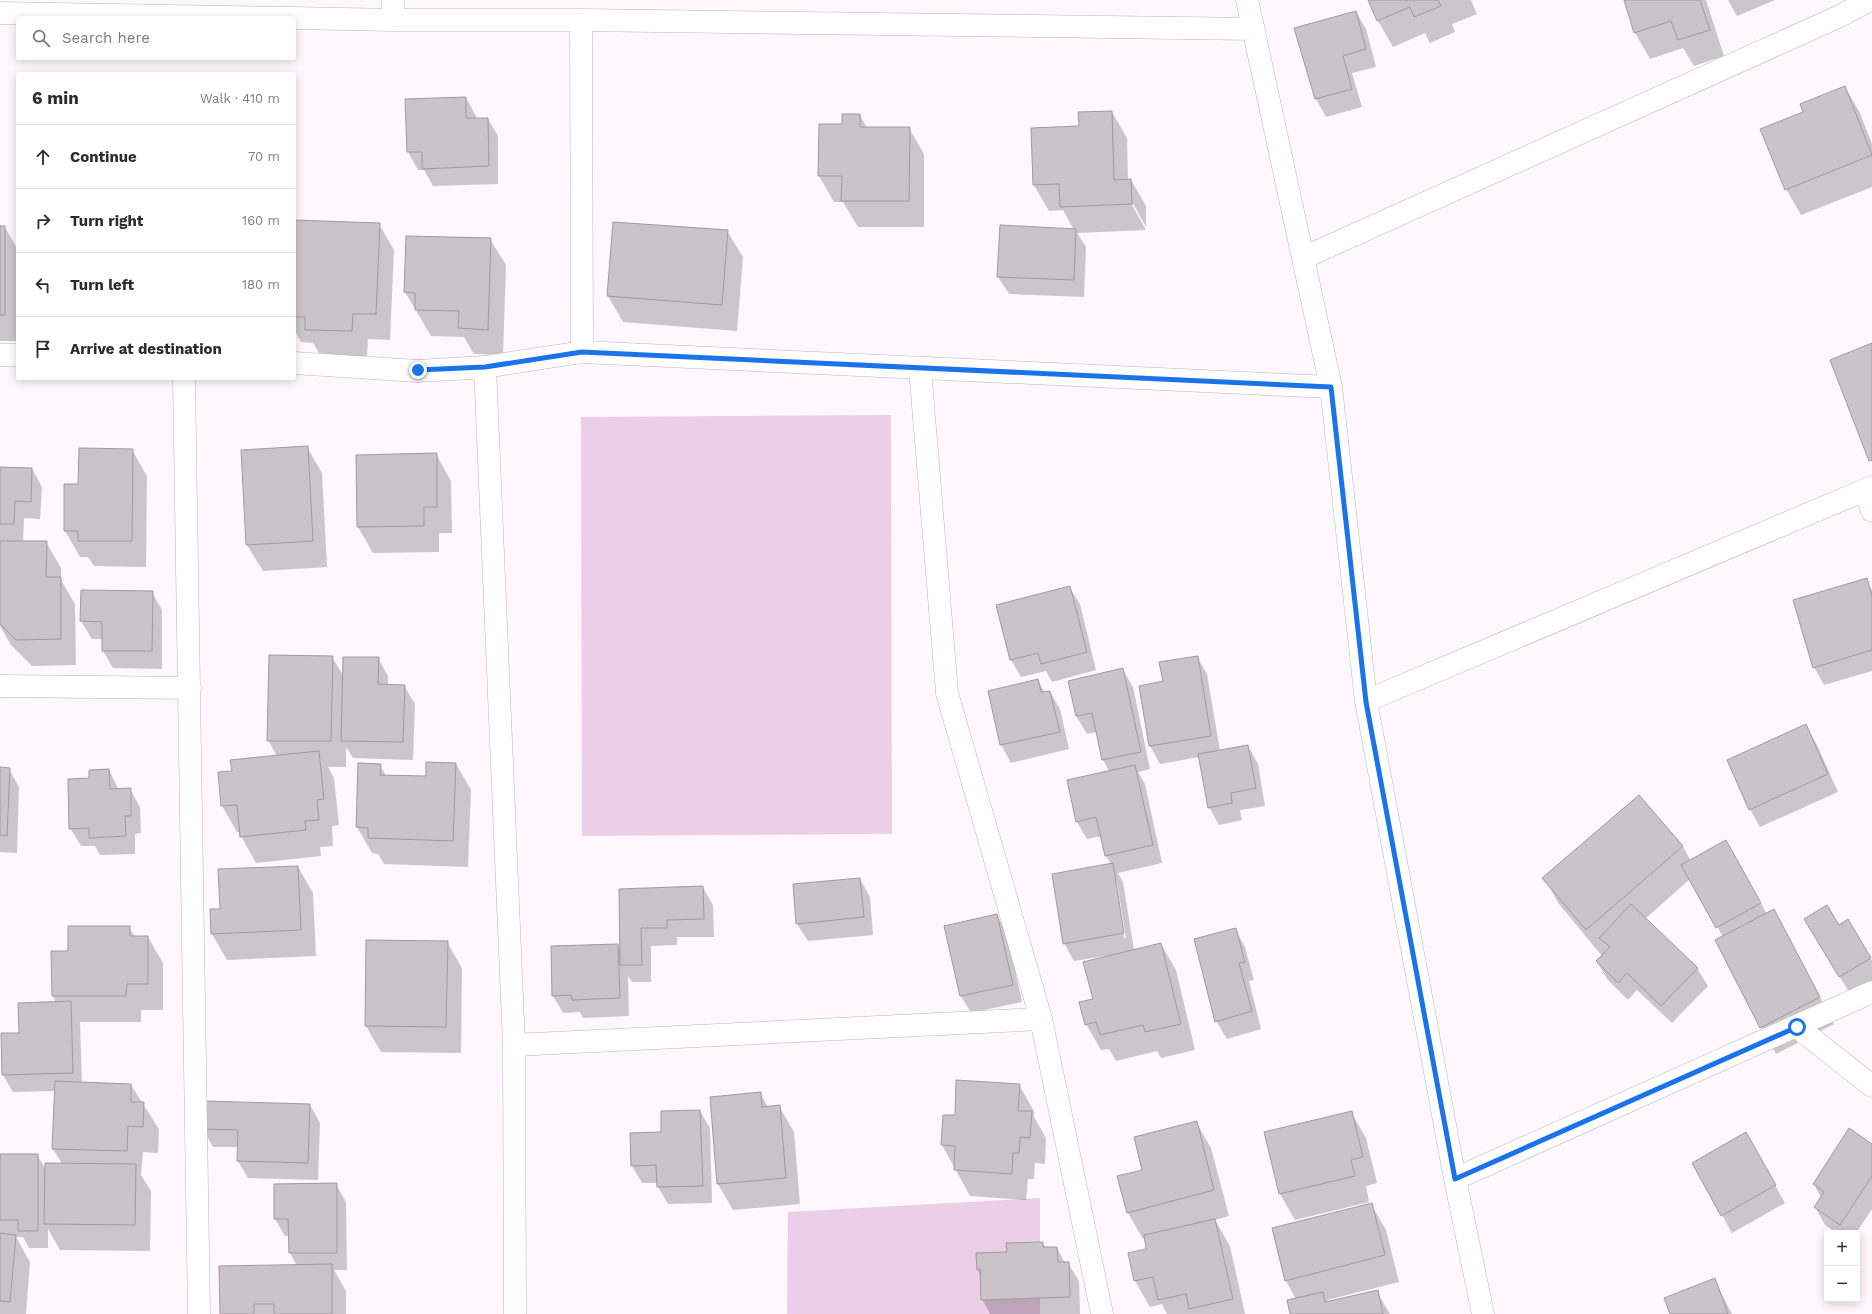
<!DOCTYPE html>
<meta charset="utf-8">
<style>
:root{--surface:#fff;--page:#f2f2f3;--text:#2b2b33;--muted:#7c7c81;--line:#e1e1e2}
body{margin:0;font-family:"Work Sans",sans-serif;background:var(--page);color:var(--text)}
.controls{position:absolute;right:12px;bottom:12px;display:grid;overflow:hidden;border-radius:4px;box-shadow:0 2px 10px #0003}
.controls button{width:36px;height:36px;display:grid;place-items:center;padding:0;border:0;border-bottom:1px solid var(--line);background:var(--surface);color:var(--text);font:20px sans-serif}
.stop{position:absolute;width:12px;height:12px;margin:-9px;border:3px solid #1a73e8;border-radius:50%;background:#fff}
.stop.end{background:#1a73e8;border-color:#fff;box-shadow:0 1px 4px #0008}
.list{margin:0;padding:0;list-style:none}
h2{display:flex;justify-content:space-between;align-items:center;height:52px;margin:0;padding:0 16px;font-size:17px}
h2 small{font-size:13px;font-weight:400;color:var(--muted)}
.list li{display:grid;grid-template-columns:26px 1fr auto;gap:12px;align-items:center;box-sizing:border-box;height:64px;padding:0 16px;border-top:1px solid var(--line)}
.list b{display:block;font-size:15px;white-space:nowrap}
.list em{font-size:13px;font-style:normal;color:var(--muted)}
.icon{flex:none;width:22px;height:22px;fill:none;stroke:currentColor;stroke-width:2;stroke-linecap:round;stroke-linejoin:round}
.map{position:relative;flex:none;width:1872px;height:1314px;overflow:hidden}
.search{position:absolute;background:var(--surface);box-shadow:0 2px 10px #0003;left:16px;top:16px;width:280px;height:44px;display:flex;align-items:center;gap:10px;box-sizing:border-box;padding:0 14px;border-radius:4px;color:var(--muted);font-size:15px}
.panel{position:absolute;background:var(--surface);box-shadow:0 2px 10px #0003;left:16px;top:72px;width:280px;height:308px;border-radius:4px}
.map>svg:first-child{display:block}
.green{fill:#edcee8}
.shadow{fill:#0003;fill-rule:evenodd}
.building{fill:#cac4c9;stroke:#a09a9f}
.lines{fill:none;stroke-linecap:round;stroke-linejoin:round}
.minor-casing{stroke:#bab5b9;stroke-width:23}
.minor{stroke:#fff;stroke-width:22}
.route{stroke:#1a73e8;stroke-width:5}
</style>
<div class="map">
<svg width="1872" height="1314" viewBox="0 0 1872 1314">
<rect width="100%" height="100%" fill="#fef8fd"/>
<path class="green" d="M891,415l1,419 -310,2 -1,-419z
M1040,1198v116h-253l1,-102z"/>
<path class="shadow" d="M1369,0h102l6,14 -25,10 3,8 -25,11 -5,-10 -32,14 -15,-26z
M1625,0h81l18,56 -30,10 -11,-18 -33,11 -15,-26z
M1728,0h47l-38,16z
M1356,12l10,17 10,38 -24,6 10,34 -36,10 -10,-18 -21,-70z
M1845,87l15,26 12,31v43l-71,28 -15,-26 18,-77z
M466,98l10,18v3h12l10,17v48l-65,2 -9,-16h-6l-10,-18 -2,-52z
M1112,112l15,26 1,42h3l15,26v21l-12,-22h-2l14,25 -69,3 9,14 -2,50 -75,-3 -11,-17 76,-47 -11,-20 -14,1 -15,-26 46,-58z
M860,115l7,13h42l15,26v73h-66l-15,-25h-9l-15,-26 24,-51z
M294,221l85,3 15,26 -4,90 -22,-1 -1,18 -46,-1 -8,-13 -12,-1 -7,-13z
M0,227h5l13,23v91h-18z
M727,231l16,26 -6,74 -114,-9 -15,-26z
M490,239l16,26 -3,90 -29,-1 -10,-17 -33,-1 -26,-44z
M307,447l15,26 5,94 -64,4 -16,-26 -5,-94z
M132,450l15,26 -1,91 -52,-1 -6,-9h-8l-15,-26 14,-46z
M436,454l15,27 1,52h-13v19l-66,1 -15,-26 -1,-71z
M0,468l32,1 10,18 -2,32 -16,-1 -1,24h23l15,26v12l14,24 1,61 -44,1 -21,-21 -11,-19z
M1866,579l6,11v81l-48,14 -10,-18z
M1069,587l11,17 16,66 -44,12 -6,-11 -25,6 -10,-17 -13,-55z
M82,591l70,1 10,18v59l-49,-1 -10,-17v-12h-11l-11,-18z
M332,657l12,20 34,-19 10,18v10h16l11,18 -2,56 -60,-2 -7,-11v20h-18l6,11 5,47 -7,1 1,20 -13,1 1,9 -65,7 -15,-27 -1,-4h-3l-15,-26 -3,-33 14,-1 44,-16 -9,-16z
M1197,657l10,17 13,77 28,-5 10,18 7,42 -25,4 2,10 -23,5 -10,-18 -10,-50 -39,7 -10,-18 -10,-60 24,-4z
M1123,670l10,17 17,82 -12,3 7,12 17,79 -44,10 5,9 11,68 27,-6 15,26 19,80 -34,8 -4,-7 -41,10 -7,-12 -8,1 -15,-26 19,-68 -31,5 -10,-18 47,-79 -5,-8 -4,-20 -15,3 -10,-17 32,-51 -6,-11 -6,-28 -10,2 -11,-18 -7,-34zM1115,882h2l9,56h-2z
M1038,680l7,13 5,-1 10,17 9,40 -58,14 -10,-18 -12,-54z
M1806,726l10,17 22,49 -78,35 -10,-18z
M456,764l15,26 -3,77 -84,-3 -6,-10 -6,-1 -15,-26 23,-62 6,11 41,1z
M0,768l9,1 10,18 -2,66 -17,-1z
M109,770l10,20 11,-1 10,18 1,26 -6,1v20l-35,1 -5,-9h-14l-11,-18 20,-49z
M1639,796l44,51 8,14 34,-20 42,73 7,-4 60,114 -58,30 -60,-114 7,-3 -33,-58 -45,40 52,49 11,18 -36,37 -35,-33 -9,10 -21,-21 -10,-17 5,-6 -43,-52 -15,-26z
M298,867l15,26 3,63 -89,4 -15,-26 9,-25z
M860,879l10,18 3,38 -65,6 -11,-17z
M703,888l10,17 1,32h-37v8l-26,1v36h-19l-4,-6 1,40 -46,2 -3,-6 -17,1 -10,-17 64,-51 4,6 -1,-61z
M997,915l10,18 15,69 -51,11 -10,-17z
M1847,920l25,41v20l-22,13 -34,-57z
M129,927l6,10h13l15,26v47h-22v12h-61l2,61 49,2 28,44 -1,24 -15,-1 -2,23 10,16 -1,60 -90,-1 -12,-21v19h-19l-6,-11h-7l14,25 -4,52h-26v-159h37l9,15 16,-6 -9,-15 2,-58 -42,1 -10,-17 17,-41 36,-31 -3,-7 -1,-44h17z
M1235,929l10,18 9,33 -5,1 12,48 -34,10 -11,-18z
M447,942l15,26 -1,85 -80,-1 -15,-26z
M1019,1085l15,26v6l12,21 -1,26 -10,-1 -1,16h-6l-2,21 -56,-4 -28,-51 14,-29z
M760,1093l8,14 11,-1 15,26 6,72 -67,6 -15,-26z
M310,1105l10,18 -2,57 -70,-2 -10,-17 1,-14h-26l-10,-18z
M700,1111l10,17 2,75 -44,1 -10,-17v-4h-16l-10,-17 30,-33z
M1351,1112l15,26 11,45 -11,3 3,16 -74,18 -15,-26 -15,-61z
M1196,1122l15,26 18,68 -14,4 15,26 15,68h-78l-5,-10 -12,3 -15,-26 -6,-27 19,-4 -3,-12 -2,1 -15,-26 16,-42z
M1872,1145v64l-16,24h-19l-12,-8 -10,-18 6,-9 -7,-14z
M1756,1151l29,52 -53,30 -10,-18z
M336,1184l10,18 1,68h-13l12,21v23h-125l76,-48 -7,-13v-17h-5l-10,-17z
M1371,1204l15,26 13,52 -72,18 1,2 49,-10 13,22h-99l5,-15 -10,-18 -13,-52z
M1043,1243l2,5h12l8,15h3l11,18 1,33h-90l-8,-15 -1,-23 -3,-6 30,-17z
M1714,1279l18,35h-61z"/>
<path class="building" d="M1368,0h70l3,6 -27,11 -4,-10 -33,14z
M1624,0h76l10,30 -32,10 -7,-19 -37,12z
M1356,11l10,38 -23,7 9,33 -37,10 -21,-71z
M1845,86l27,69 -87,35 -25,-61 43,-17 -3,-8z
M466,97v21h22l1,48 -67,3v-17h-15l-2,-53z
M1112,111l2,69 17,-1 1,25 -72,3 -1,-23 -26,1 -2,-57 48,-2 -1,-14z
M842,114h18v13h50l-1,74h-68l1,-25h-24l1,-52h23z
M294,220l86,3 -4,91h-23l-1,17 -47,-1v-13h-11z
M613,222l115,8 -6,75 -115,-9z
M1000,225l76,4 -2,51 -77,-3z
M0,226h5v89h-5z
M406,236l85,2 -3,92 -30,-2 1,-17 -44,-1v-17l-11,-1z
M1872,343v117l-3,1 -39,-101z
M308,446l5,95 -67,4 -5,-95z
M79,448l54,1 -1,92h-54v-10h-14v-47h14z
M437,453v54h-13v19l-67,1 -1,-72z
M0,467l32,1 -1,34 -16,-1 -1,23h-14z
M0,541h47l-1,36h15v62l-45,1 -16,-16z
M1867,578l5,18v54l-59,18 -20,-68z
M1070,586l17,66 -46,12 -3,-11 -28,7 -14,-55z
M81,590l72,1 -1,60h-50v-29l-22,-1z
M269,655l64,1 -2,85h-64z
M1198,656l13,80 -62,10 -10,-60 24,-5 -4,-19z
M343,657h36l-1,27 27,1 -2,57 -62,-1z
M1123,668l18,84 -39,8 -10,-47 -16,3 -8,-35z
M1038,679l3,13 9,-1 10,41 -60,13 -12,-54z
M1806,724l22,50 -79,36 -22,-50z
M1248,745l8,43 -25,5 1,10 -24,5 -10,-54z
M319,751l5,48 -7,1 2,20 -14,1 1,9 -66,7 -3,-32 -16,1 -3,-34 14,-1 -2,-11z
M426,762l30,1 -3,78 -85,-3v-10l-12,-1 2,-64 23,1 -1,11 46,1z
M1135,765l18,80 -48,11 -9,-39 -20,5 -9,-42z
M0,767l10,1 -3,68 -7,-1z
M109,769l1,20 21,-1v28h-6l1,20 -37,2v-10l-20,1 -1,-50 21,-1v-8z
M1639,795l44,51 -97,84 -44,-52z
M1726,840l35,63 -45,25 -35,-63z
M1113,863l11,70 -61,11 -11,-70z
M298,866l3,64 -90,4 -1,-25h10l-2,-40z
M860,878l4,39 -68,7 -3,-40z
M703,886l1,33 -37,1v8h-26l1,37h-22l-1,-76z
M1631,904l67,64 -37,38 -34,-33 -9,10 -22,-22 14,-14 -11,-9z
M1827,905l12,20 9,-6 23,39 -32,19 -35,-58z
M1774,909l46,88 -60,31 -45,-88z
M997,914l16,71 -53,11 -16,-70z
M68,926h62v10h18v48h-21l-1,12h-74l-1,-45h17z
M1236,928l9,34 -6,1 13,48 -37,11 -21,-83z
M366,940l82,1 -2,86 -81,-1z
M1161,943l20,81 -36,8 -2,-7 -43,10 -4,-13 -11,3 -6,-23 14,-3 -10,-37z
M618,944l2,54 -48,2 -1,-5 -19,1 -1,-50z
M71,1001l2,72 -71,2 -1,-42h18l-1,-30z
M956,1080l64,4 -2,27h14l-2,27 -10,-1 -1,16h-6l-1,21 -58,-4 1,-24 -14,-1 2,-30h12z
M55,1081l76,3v18h13l-1,25 -15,-1 -1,25 -75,-2z
M761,1092l1,15 18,-2 6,73 -69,6 -7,-87z
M203,1101l107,3 -2,59 -71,-2 1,-31 -36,-1z
M700,1110l3,76 -46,1 -1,-22 -25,1 -1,-33 31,-1v-21z
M1352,1111l11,46 -12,3 4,16 -76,18 -15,-62z
M1197,1121l17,69 -87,23 -10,-37 25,-6 -8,-33z
M1849,1128l23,16v32l-32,49 -26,-18 10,-15 -11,-8z
M1746,1132l30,53 -55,31 -29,-53z
M0,1154h38v77h-20v-11h-18z
M45,1163l91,1 -1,61 -91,-1z
M337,1183v70h-48l-1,-34h-14v-35z
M1372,1203l13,52 -100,26 -13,-53z
M1215,1219l18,80 -44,10 -3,-15 -28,6 -5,-23 -19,4 -6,-28 18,-4 -2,-14z
M0,1233l16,2 -6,67 -10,-1z
M1043,1242v5h14l1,15h11l1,35 -89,3 -1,-31 -3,1 -1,-17 31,-1 -1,-9z
M332,1264v50h-58v-10h-20v10h-34l-1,-48z
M1715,1278l13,36h-58l-6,-16z
M1378,1290l5,24h-93l-3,-14 36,-8 2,10z"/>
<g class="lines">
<g class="minor-casing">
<path id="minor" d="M393,0v20h188l1,332
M1247,0l84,387 35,314 89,478 28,135
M0,13l290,5
M294,18l99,2
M581,20l673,9
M1303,258l537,-242 30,-16
M0,355h18
M294,363l124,8 67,-4 97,-15 749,35
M485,367l29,678 1,269
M920,369l27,324 94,326 61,295
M184,378l15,936
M1866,490l6,21
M0,686l190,2
M1366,701l506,-214
M1797,1027l75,59
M514,1045l527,-26
M1455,1179l417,-187"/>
</g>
<use href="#minor" class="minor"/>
</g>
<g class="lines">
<path class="route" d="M418,370l67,-3 97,-15 749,35 35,315 89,477 342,-152"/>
</g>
</svg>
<div class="controls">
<button>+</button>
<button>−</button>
</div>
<div class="stop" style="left:1797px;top:1027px"></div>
<div class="stop end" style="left:418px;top:370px"></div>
<div class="search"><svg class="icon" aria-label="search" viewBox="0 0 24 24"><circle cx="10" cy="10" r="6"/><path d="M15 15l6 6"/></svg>Search here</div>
<section class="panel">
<h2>6 min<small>Walk · 410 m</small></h2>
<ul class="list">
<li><svg class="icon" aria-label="ahead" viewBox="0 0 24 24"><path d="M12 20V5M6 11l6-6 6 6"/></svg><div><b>Continue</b></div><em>70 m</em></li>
<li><svg class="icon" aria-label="right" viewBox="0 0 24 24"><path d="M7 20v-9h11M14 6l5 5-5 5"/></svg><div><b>Turn right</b></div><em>160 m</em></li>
<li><svg class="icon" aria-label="left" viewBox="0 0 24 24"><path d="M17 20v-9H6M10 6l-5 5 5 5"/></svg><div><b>Turn left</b></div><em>180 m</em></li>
<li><svg class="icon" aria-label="arrive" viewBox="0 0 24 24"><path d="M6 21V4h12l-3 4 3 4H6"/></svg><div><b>Arrive at destination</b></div></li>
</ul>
</section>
</div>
